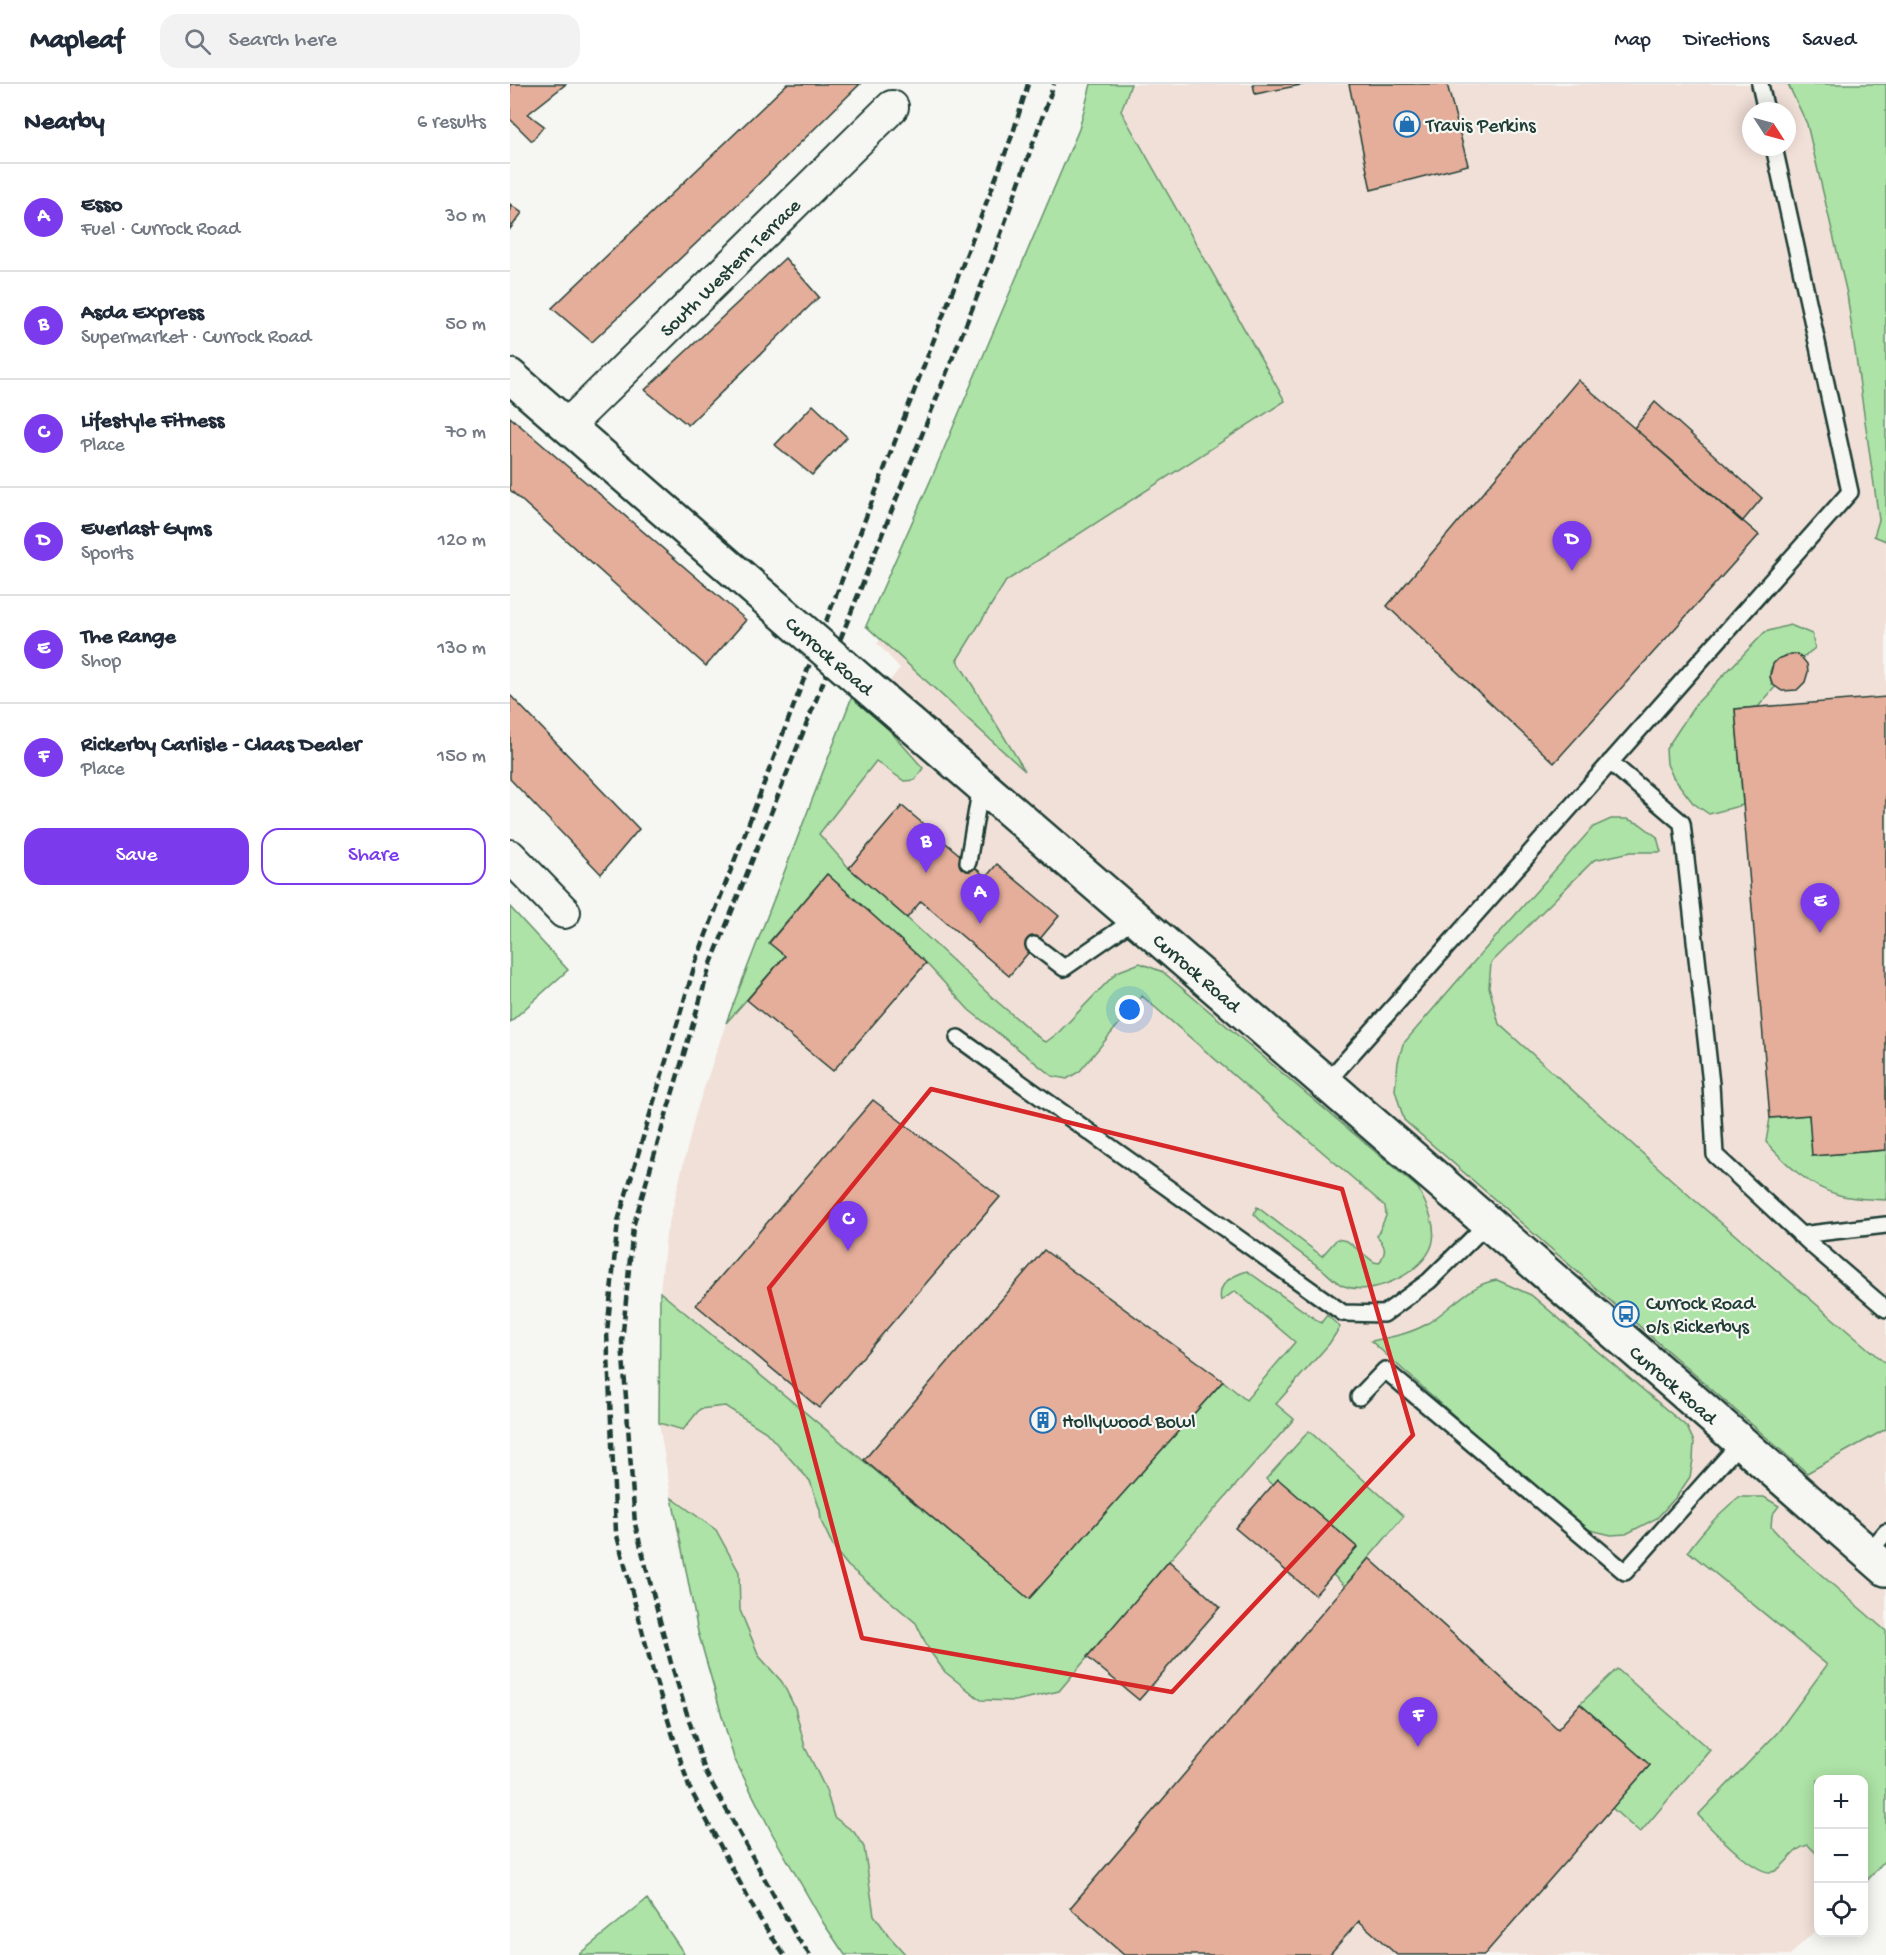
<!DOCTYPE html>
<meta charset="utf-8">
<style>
:root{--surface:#fff;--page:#f2f2f3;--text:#1f2937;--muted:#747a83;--line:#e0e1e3;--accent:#7c3aed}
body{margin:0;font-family:"Gochi Hand",sans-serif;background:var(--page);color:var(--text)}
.controls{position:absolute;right:18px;bottom:18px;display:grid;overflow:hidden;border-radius:12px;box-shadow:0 3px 15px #0003}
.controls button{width:54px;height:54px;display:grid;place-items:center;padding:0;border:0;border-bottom:2px solid var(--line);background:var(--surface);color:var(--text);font:30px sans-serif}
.compass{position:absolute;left:1232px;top:18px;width:54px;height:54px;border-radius:50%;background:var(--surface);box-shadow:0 3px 15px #0003;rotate:126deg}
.you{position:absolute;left:620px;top:926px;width:21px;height:21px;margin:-15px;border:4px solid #fff;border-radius:50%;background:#1a73e8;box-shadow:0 0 0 9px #1a73e833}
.badge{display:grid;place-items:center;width:39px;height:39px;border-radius:50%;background:var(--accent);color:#fff;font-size:20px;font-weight:700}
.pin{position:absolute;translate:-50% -50px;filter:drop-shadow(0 2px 3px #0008)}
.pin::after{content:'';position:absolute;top:32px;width:21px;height:18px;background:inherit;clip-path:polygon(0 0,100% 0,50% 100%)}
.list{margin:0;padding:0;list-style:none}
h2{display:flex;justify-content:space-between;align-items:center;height:78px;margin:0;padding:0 24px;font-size:26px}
h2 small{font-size:20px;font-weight:400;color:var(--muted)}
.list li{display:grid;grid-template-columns:39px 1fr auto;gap:18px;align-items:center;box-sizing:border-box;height:108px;padding:0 24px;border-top:2px solid var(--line)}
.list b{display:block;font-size:22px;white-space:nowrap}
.list p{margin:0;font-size:20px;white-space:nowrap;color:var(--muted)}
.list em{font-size:20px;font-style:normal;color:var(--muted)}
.actions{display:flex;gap:12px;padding:18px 24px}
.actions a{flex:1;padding:14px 0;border:2px solid var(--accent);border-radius:18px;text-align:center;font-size:21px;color:var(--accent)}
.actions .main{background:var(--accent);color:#fff}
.icon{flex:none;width:33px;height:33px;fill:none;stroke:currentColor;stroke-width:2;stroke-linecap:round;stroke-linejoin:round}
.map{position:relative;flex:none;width:1376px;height:1871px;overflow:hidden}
header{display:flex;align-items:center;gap:36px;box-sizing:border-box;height:84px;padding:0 30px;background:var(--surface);border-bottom:2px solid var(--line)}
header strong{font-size:28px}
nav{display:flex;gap:33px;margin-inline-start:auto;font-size:21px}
.search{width:420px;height:54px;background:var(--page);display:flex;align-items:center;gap:15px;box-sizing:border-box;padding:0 21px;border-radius:18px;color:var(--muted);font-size:22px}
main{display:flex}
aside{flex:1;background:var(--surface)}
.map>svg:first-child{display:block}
.built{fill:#f1e0d8;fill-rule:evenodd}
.green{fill:#ade3a6;stroke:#66906d;stroke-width:1.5}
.building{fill:#e5ae9a;stroke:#1f3d34;stroke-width:1.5}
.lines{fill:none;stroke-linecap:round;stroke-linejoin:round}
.service-casing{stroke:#1f3d34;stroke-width:20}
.minor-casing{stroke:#1f3d34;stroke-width:36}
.tertiary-casing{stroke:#1f3d34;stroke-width:38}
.service{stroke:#f6f6f2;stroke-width:15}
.minor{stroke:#f6f6f2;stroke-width:32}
.tertiary{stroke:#f6f6f2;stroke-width:33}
.rail{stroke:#1f3d34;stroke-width:4.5;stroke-dasharray:9 4.5;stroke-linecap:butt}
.tertiary-bridge-casing{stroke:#1f3d34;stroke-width:38;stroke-linecap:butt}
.tertiary-bridge{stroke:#f6f6f2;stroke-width:33}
.marked{fill:none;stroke:#d62828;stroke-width:4.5;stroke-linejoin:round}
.labels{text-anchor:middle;stroke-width:4.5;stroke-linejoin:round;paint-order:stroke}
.poi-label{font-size:20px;fill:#1f3d34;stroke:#f6f6f2;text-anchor:start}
.street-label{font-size:20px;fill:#1f3d34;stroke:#f6f6f2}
</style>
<header>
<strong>Mapleaf</strong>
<div class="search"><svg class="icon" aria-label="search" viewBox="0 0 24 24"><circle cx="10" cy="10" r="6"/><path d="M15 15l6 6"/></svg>Search here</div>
<nav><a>Map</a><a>Directions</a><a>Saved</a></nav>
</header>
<main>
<aside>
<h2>Nearby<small>6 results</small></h2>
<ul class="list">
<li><span class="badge">A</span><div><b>Esso</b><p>Fuel · Currock Road</p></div><em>30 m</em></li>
<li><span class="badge">B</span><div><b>Asda Express</b><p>Supermarket · Currock Road</p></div><em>50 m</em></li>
<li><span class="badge">C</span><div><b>Lifestyle Fitness</b><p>Place</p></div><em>70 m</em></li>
<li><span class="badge">D</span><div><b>Everlast Gyms</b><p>Sports</p></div><em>120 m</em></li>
<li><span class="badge">E</span><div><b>The Range</b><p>Shop</p></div><em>130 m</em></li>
<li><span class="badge">F</span><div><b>Rickerby Carlisle - Claas Dealer</b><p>Place</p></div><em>150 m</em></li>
</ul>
<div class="actions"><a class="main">Save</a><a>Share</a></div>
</aside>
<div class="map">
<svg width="1376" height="1871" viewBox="0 0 1376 1871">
<rect width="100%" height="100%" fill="#f6f6f2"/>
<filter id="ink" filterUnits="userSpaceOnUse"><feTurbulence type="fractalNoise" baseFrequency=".0167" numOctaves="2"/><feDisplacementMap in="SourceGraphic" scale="12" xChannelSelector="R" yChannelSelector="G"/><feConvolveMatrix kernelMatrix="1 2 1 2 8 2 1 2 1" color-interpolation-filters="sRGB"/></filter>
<g filter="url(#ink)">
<path class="built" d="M621,0h657l19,40 40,170 32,226 -5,16 12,5v611l-74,4 -3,-41 -39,3 68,77 48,5v660l-22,25v-105h-46v148l-28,27h-945l-21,-31 -51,-89 -39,-77 -36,-126 -21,-101 -18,-108 1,-131 6,-57 30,-123 30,-89 127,-329 16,13 31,-39 -23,-25 15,-10 229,-522zM1241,27h36v36h-36z"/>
<path class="green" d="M581,0h40l-10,27 164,290 -279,180 -49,79 68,111 -159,-145 66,-149 147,-348z
M1278,0h98v457l-12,-5 5,-16 -32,-226 -40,-170z
M1280,541l22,9 3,14 -13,10c-19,-13 -44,15 -26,28l-18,21 -23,2 8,96 -34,9 -16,-11 -20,-26 -6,-13 -1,-15 29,-44 70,-73z
M343,610l16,13 54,61 -8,12 -11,1 -28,-20 -57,73 30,34 58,50 87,81 49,42 3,1 12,-9 59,-61 23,-9 23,9 255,216c8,16 20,38 14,57 -9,28 -60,52 -88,41 -8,-3 -16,-12 -22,-17 -23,-17 -48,-34 -68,-55l3,-7 65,49 15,-17 10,2 27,21 5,1c8,-12 7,-16 -2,-27l9,-20 -1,-10 -243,-210 -62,75 -13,8 -15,-3 -83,-66 -43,-47 -99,-89 -58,68 16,14 -59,67z
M1101,735h16l13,5 17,13 4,15h-30l-37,8 -103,103 -2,24 10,37 193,174 194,166v65l-79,44 -403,-353 -9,-30 3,-28 5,-18 68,-79 122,-138z
M0,823l58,63 -58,52z
M1299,1031l4,41 73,-6v50c-15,-1 -33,-1 -47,-5 -30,-8 -53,-31 -73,-53l4,-24z
M737,1187l74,52 6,-8 13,12 -11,17 -53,60 18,15 -125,142 -110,130 -44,10 -34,-1 -36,-28 -16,-22 -13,-27 -68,-57 -13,-16 -14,-29 -1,-11 -10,-29 -44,-49 -41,-26 -25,3 -17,21 -24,-7 1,-131 369,306 194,-217 23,19 49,-58 -60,-51 -14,10c-4,-18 11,-25 26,-30z
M987,1196l34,15 156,132 7,15 -1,18 -3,17 -13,19 -20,22 -31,16 -15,1 -21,-5 -45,-33 -174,-156c19,-4 38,-7 54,-16 24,-14 44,-41 72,-45z
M799,1347l95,85 -59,70 -12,-11 24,-28 -79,-67 -5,6 -7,-7z
M1229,1413h25l15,9 -7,9 -1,12 24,25 91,79v228l-22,25v-104h-46v75l-10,-10c-15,3 -20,19 -33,26 -17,9 -64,-43 -77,-56l80,-83 49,-67 -139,-114c15,-21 31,-38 51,-54z
M162,1414l44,32 23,42 1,38 19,46 23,26 13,26 10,39 21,43 8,27 20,15 10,15 10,68 15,21 17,19h-61l-21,-31 -51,-89 -39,-77 -36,-126z
M1107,1585l93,81 -70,83 -28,-25 38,-43 -70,-61z
M137,1815l38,56h-107z"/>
<path class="building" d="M0,0h56l-38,30 16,12 -12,15 -22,-22z
M277,0h73l-116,114 -152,144 -40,-34z
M743,0h53l-51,10z
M839,0h98l21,81 -97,25z
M0,120l12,9 -12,16z
M275,174l34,39 -131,128 -43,-35z
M1068,296l181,155 -205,228 -167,-157z
M1145,318l107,96 -20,24 -108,-94z
M303,321l34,32 -35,38 -37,-30z
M0,333l236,203 -40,46 -196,-176z
M1281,570h6l5,4 5,6 1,8 -3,10 -8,8 -15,1 -10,-7 -2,-8 3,-12 5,-5z
M0,611l129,134 -38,45 -91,-95z
M1376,613v453l-74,6 -3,-41 -39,3 -35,-409z
M392,722l84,71 11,-13 62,52 -50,60 -88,-75 -14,17 -58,-50z
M317,790l99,89 -93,108 -86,-71 38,-44 -16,-13z
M363,1016l127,97 -181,211 -123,-103z
M534,1166l179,131 -194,218 -165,-139z
M768,1395l79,68 -42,48 -80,-67z
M859,1474l189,171 22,-25 70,61 -166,190h-87l-38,-34 -30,34h-205l-54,-47z
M659,1477l51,46 -81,93 -52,-43z"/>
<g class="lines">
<g class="service-casing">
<path id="service" d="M1250,0l6,27
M1100,678l72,61 29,261 4,71 99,92 72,62
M458,778l13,-76
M524,861l30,23 71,-49
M448,954l385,275 41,1 45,-33 59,-58
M816,999l524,-591 -76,-345
M1290,1151l86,-10
M849,1313l26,-27 240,202 116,-130
M1358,1469l18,-21"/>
</g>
<g class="minor-casing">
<g id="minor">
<path id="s1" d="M58,341l324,-318"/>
<path d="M0,772l54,56"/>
</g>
</g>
<g class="tertiary-casing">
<g id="tertiary">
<path d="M0,292l261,227"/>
<path id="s2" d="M353,599l816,705 207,181"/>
</g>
</g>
<use href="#service" class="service"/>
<use href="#minor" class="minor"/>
<use href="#tertiary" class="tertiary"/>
<path class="rail" d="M274,1871l-29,-44 -66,-124 -35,-112 -38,-143 -9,-199 11,-112 78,-260 317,-828 15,-49
M300,1871l-12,-16 -93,-168 -34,-108 -36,-139 -13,-182 11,-115 77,-261 282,-707 62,-175"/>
<g class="tertiary-bridge-casing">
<path id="tertiary-bridge" d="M261,519l92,80"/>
</g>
<use href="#tertiary-bridge" class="tertiary-bridge"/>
</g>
</g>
<path class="marked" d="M421,1005l411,100 71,246 -241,257 -310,-54 -93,-350z"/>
<defs>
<g id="shop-ring" transform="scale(1.35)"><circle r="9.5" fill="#f6f6f2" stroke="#1f6fb2" stroke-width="1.5"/><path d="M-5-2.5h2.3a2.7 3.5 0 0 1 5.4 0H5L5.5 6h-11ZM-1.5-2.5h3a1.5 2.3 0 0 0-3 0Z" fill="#1f6fb2"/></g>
<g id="bus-ring" transform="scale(1.35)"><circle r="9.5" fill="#f6f6f2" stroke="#1f6fb2" stroke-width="1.5"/><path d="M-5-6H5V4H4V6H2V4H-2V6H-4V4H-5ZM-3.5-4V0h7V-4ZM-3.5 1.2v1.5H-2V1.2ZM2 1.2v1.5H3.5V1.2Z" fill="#1f6fb2"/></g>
<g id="building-ring" transform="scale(1.35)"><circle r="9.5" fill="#f6f6f2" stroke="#1f6fb2" stroke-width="1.5"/><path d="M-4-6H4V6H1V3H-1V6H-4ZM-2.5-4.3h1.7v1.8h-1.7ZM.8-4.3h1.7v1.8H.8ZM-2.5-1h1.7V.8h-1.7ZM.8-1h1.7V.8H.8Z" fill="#1f6fb2"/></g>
</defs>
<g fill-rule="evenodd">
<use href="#shop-ring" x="897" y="40"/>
<use href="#bus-ring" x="1116" y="1230"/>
<use href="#building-ring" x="533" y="1336"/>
</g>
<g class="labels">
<g class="poi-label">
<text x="916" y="47">Travis Perkins</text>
<text x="1136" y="1225">Currock Road<tspan x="1136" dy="23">o/s Rickerbys</tspan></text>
<text x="552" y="1343">Hollywood Bowl</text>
</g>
<g class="street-label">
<text dy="7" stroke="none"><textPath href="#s1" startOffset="226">South Western Terrace</textPath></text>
<text transform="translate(320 571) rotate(41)" y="7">Currock Road</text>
<text dy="7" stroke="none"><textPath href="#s2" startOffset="442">Currock Road</textPath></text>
<text dy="7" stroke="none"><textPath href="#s2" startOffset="1072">Currock Road</textPath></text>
</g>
</g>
</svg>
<div class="controls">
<button>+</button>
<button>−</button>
<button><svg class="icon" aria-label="locate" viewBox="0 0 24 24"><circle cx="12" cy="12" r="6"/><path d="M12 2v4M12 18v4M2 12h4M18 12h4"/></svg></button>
</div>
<svg class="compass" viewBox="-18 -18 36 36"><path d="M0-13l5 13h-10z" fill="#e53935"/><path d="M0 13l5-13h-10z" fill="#747a83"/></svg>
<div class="you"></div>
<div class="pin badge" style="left:470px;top:840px">A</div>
<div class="pin badge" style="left:416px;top:789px">B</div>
<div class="pin badge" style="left:338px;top:1167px">C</div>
<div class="pin badge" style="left:1062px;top:487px">D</div>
<div class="pin badge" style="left:1310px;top:849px">E</div>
<div class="pin badge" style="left:908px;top:1663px">F</div>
</div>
</main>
